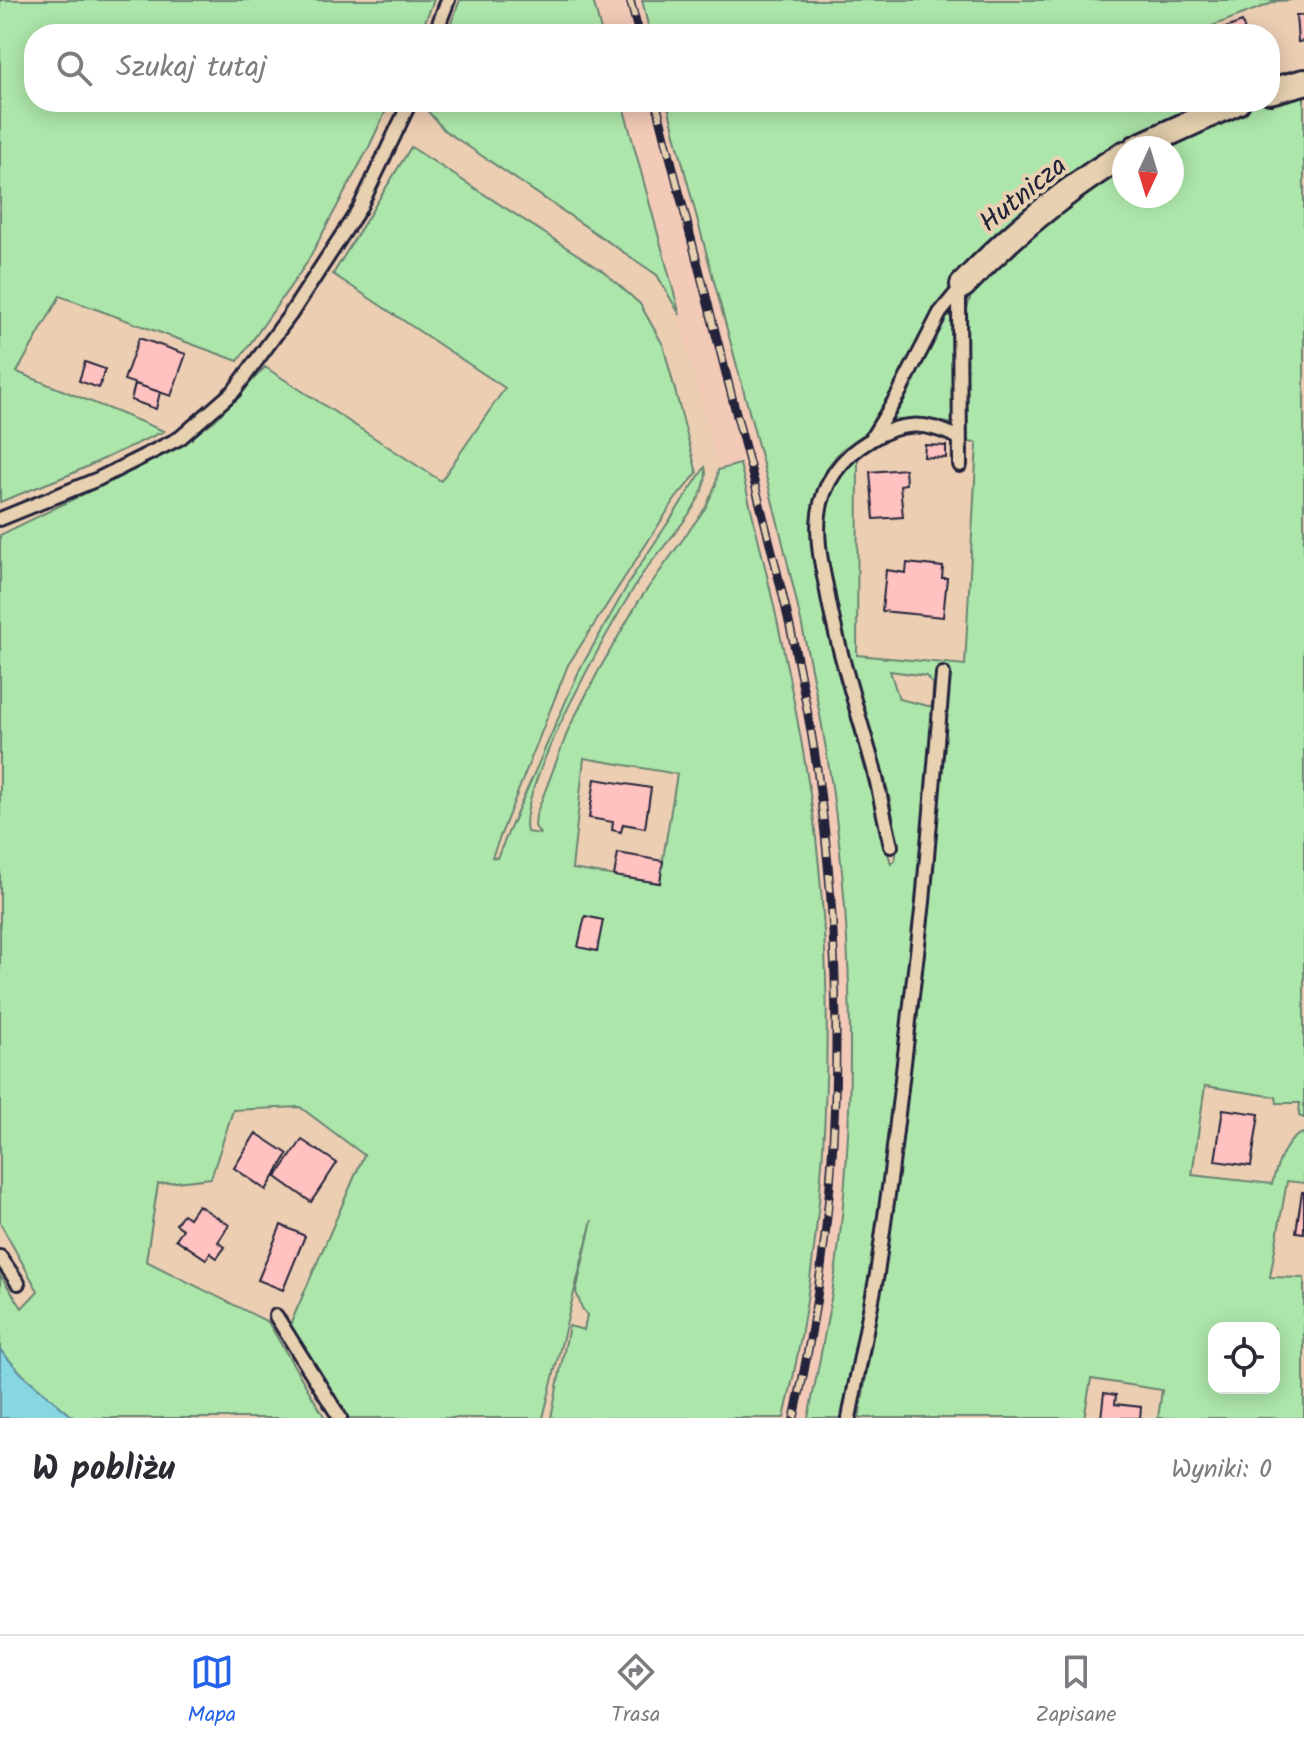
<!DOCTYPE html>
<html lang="pl">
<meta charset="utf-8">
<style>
:root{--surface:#fff;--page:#f7f7f7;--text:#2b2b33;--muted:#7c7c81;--line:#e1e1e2;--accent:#2563eb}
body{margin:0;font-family:Kalam,sans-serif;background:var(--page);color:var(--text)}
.controls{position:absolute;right:24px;bottom:24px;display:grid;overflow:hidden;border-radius:16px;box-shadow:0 4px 20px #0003}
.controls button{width:72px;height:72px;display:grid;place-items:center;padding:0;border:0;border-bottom:2px solid var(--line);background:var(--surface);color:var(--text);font:40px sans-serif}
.compass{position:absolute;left:1112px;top:136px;width:72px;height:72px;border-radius:50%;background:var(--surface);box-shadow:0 4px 20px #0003;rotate:184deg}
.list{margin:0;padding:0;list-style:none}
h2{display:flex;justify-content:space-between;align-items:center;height:104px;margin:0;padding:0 32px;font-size:34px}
h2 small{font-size:26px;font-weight:400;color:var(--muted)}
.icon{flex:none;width:44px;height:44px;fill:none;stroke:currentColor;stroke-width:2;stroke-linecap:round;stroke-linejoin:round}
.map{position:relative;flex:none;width:1304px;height:1418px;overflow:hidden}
.search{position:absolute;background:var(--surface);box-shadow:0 4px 20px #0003;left:24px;right:24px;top:24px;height:88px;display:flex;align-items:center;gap:20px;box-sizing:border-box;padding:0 28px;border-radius:32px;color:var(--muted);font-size:30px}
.sheet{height:216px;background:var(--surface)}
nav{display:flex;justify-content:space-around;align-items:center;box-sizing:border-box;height:112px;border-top:2px solid var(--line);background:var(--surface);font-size:22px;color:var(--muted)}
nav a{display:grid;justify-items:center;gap:4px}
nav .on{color:var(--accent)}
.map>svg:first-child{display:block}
.built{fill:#f2cab7}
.green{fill:#ade6aa;stroke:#688472;stroke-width:2;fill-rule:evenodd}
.water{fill:#87d7e3;stroke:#5f8fa0;stroke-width:2}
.building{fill:#ffc2c0;stroke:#22223b;stroke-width:2}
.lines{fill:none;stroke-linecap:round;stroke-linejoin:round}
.lane-casing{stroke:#22223b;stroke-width:18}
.street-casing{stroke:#22223b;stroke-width:30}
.lane{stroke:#e7d1b0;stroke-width:12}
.street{stroke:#e7d1b0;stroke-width:24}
.rail-casing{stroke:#22223b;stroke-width:9}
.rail{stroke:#e7d1b0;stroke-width:6;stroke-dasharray:18;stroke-linecap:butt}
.labels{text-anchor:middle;stroke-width:8;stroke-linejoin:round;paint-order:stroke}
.street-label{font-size:28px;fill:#22223b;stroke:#e7d1b0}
</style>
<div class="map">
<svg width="1304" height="1418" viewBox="0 0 1304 1418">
<rect width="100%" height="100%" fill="#ecceb3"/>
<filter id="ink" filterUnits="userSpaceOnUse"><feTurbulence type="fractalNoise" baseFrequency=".0125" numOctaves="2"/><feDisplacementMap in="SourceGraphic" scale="16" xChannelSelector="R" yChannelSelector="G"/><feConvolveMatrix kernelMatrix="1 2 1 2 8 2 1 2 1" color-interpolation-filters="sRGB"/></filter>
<g filter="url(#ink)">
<path class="built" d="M593,0h69l9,34h-69z
M622,102h67l114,477 46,296 6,281 -41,262h-40l22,-657z"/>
<path class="green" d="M0,0h434l-14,34h-386v68h356l-21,45 -63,117 -68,97 -178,-65 -43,76 147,59 -93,43 -71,28z
M460,0h133l9,34h-155z
M642,0h650l-15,1 -65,25 2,8h-564z
M1304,89v1029l-5,-2 1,-13h-23l-1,-6 -71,-11 -13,89 80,9c4,-16 14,-48 32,-51v50l-17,-2 -17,96 34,1v140h-146l4,-28 -71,-11 -7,39h-225c28,-158 49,-317 67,-477 10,-87 12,-174 23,-261l-2,-8 -21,129 -14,150 -38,304 -30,163h-36c11,-53 22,-105 29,-159 21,-160 16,-351 -11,-510 -37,-219 -106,-432 -159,-647h550l-216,137 -48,75 4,101 -3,9 -27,-5h-30l-36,17 -21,15 -10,13 -7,12 -11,42 12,101 67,245 4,-3c4,-20 -2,-40 -5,-60 -14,-78 -90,-240 -58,-311 6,-13 16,-24 26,-34l-1,199 108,10 12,-222 -10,-1 -3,-123 10,-34 46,-46 104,-77v34h48v-48h-24l71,-34 39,-12h12zM890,671l36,5 7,9 -1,22 -33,-8zM1214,1328h60v60h-60z
M420,102h202l58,213 -23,-40 -213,-145z
M411,147l192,124 37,33 23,41 34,128 -21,25 -108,167 -76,192 5,1 83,-189 54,-95 71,-107c9,30 -47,83 -64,109 -26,42 -125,213 -114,256l13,2 -5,-8 1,-11 33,-87 30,-58 39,-68 68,-95 10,-23 2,-14 22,-6c29,116 56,232 73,350 25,190 16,417 -29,604h-233l18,-92 15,4 3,-15 -5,-7 -6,-16 16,-72 -49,198h-201l-29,-58 -23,-35 74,-170 -64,-48 -67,3 -22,68 -53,6 -12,77 122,61 57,96h-251l-52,-44 -22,-24v-75l22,33 16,-17 -38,-68v-688l172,-84 42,-30 51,-54 176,114 64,-93 -172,-114zM584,758l93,16 -18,109 -87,-14z"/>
<path class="water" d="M0,1350l22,24 52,44h-74z"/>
<path class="building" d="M1296,15h8v26l-6,1z
M1242,22l4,12h-28l-1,-3z
M139,338l47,16 -15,42 -47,-16z
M85,362l20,7 -6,19 -20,-7z
M135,384l25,8 -4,17 -25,-9z
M925,445l21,1v12l-22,-1z
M905,469l1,15 -6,1 3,32 -29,2 -4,-47z
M907,563l36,4 -1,11h5l-4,39 -61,-6 4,-41 20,3z
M595,779l56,9 -6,40 -22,-4 -2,8 -9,-2 1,-8 -24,-4z
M618,853l45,8 -3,22 -46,-7z
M585,916l18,4 -6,31 -19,-4z
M1223,1109l36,5 -8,52 -36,-5z
M256,1133l32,21 -22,36 -32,-22z
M302,1140l35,23 -26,39 -35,-25z
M1302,1192h2v41l-8,-1z
M198,1205l31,20 -11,17 7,5 -8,11 -7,-5 -4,6 -30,-20 7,-10 -7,-5 7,-10 6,4z
M281,1225l24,11 -22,54 -25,-10z
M1104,1393l12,2 -1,9 26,3 -1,11h-39z"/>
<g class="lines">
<g class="lane-casing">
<path id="lane" d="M435,34l13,-34
M873,436l25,-41 42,-82 23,-28
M960,465l-1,-166 3,-11
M0,519l98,-40 82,-41 54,-47 56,-76 69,-106 51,-107
M891,846c-6,-25 -11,-51 -17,-77 -17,-61 -37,-120 -48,-183 -5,-23 -10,-49 -7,-72 4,-32 23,-57 50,-73 32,-20 57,-20 90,-3
M0,1257l18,26
M276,1316l64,102
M849,1418l28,-144 14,-101 32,-271 20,-228"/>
</g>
<g class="street-casing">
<path id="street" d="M1270,91l34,-9
M1136,148l101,-46
M963,285c48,-51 101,-94 161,-131"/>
</g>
<use href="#lane" class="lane"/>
<use href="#street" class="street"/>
<g class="rail-casing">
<path id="rail" d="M630,0l9,34
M656,102c28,109 56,217 84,326 30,113 60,226 77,341 30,215 26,437 -23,649"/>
</g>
<use href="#rail" class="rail"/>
</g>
</g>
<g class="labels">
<g class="street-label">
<text transform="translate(1022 193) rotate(-39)" y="10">Hutnicza</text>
</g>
</g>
</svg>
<div class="controls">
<button><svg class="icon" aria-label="locate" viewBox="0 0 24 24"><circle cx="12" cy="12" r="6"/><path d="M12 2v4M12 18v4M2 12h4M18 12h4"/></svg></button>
</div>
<svg class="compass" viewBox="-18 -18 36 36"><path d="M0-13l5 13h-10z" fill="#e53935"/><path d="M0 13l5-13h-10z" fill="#7c7c81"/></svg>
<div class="search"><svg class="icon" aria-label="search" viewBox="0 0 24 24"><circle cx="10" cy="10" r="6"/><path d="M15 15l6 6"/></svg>Szukaj tutaj</div>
</div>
<section class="sheet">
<h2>W pobliżu<small>Wyniki: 0</small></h2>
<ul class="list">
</ul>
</section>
<nav>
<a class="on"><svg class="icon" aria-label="map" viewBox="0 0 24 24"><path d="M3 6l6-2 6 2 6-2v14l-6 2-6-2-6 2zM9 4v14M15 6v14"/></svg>Mapa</a>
<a><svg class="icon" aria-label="directions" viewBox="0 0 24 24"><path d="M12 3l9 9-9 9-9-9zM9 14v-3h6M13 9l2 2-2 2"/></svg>Trasa</a>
<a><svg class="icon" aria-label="saved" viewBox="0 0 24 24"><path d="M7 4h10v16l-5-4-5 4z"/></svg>Zapisane</a>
</nav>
